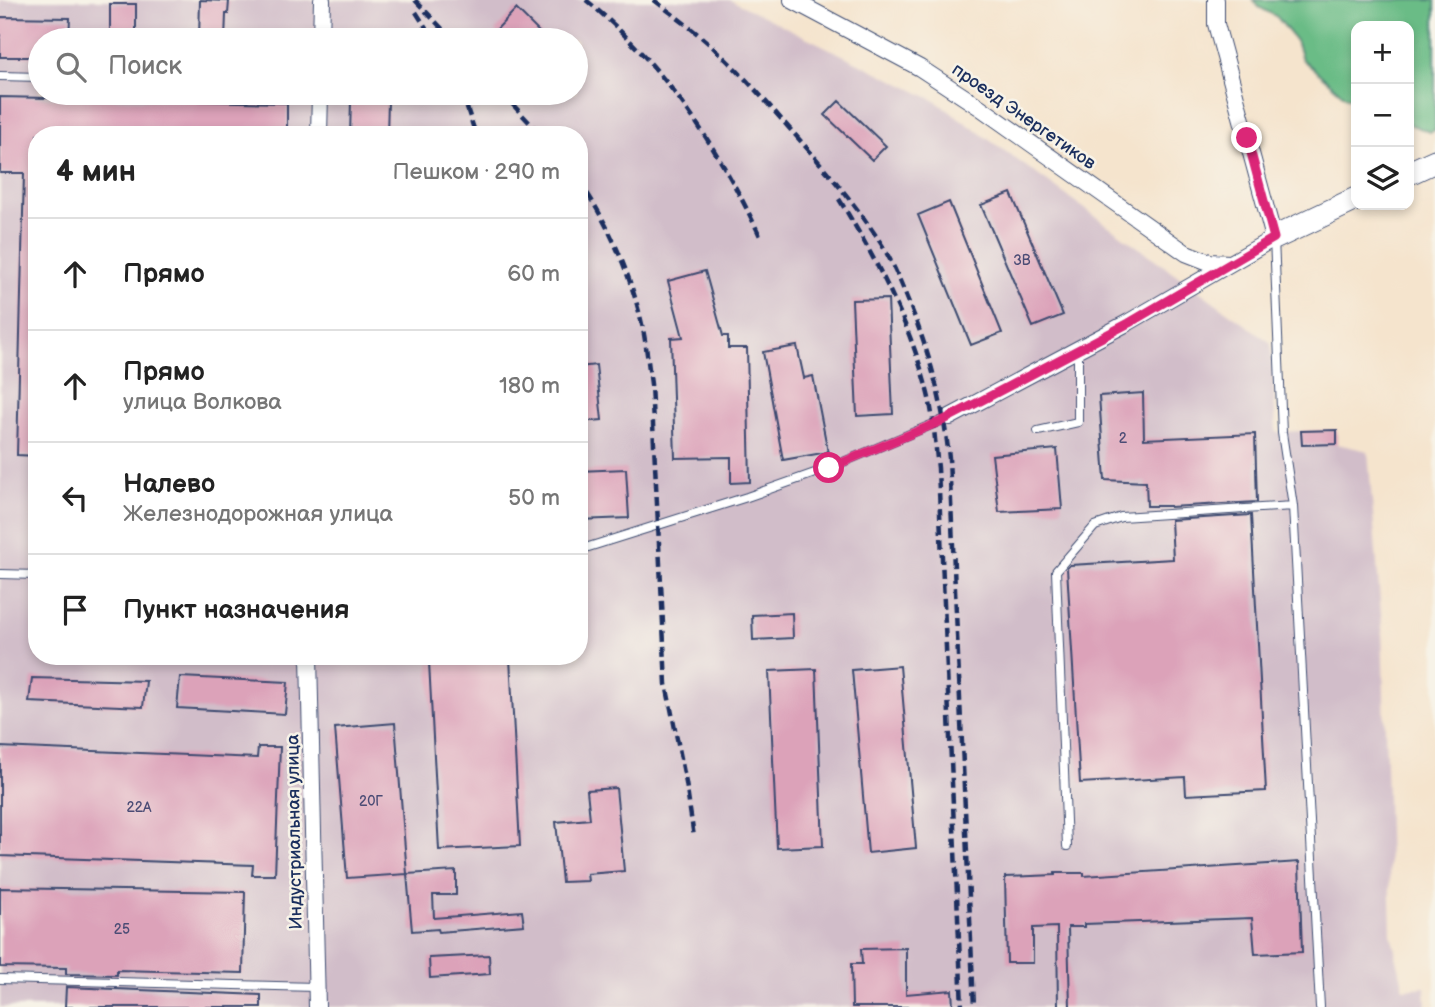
<!DOCTYPE html>
<html lang="ru">
<meta charset="utf-8">
<style>
:root{--surface:#fff;--page:#f2f2f2;--text:#222;--muted:#767676;--line:#e0e0e0}
body{margin:0;font-family:"Balsamiq Sans",sans-serif;background:var(--page);color:var(--text)}
.controls{position:absolute;right:21px;top:21px;display:grid;overflow:hidden;border-radius:14px;box-shadow:0 4px 10px #0003}
.controls button{width:63px;height:63px;display:grid;place-items:center;padding:0;border:0;border-bottom:2px solid var(--line);background:var(--surface);color:var(--text);font:35px sans-serif}
.stop{position:absolute;width:21px;height:21px;margin:-16px;border:5px solid #db2777;border-radius:50%;background:#fff}
.stop.end{background:#db2777;border-color:#fff;box-shadow:0 2px 7px #0008}
.list{margin:0;padding:0;list-style:none}
h2{display:flex;justify-content:space-between;align-items:center;height:91px;margin:0;padding:0 28px;font-size:30px}
h2 small{font-size:23px;font-weight:400;color:var(--muted)}
.list li{display:grid;grid-template-columns:46px 1fr auto;gap:21px;align-items:center;box-sizing:border-box;height:112px;padding:0 28px;border-top:2px solid var(--line)}
.list b{display:block;font-size:26px;white-space:nowrap}
.list p{margin:0;font-size:23px;white-space:nowrap;color:var(--muted)}
.list em{font-size:23px;font-style:normal;color:var(--muted)}
.icon{flex:none;width:38px;height:38px;fill:none;stroke:currentColor;stroke-width:2;stroke-linecap:round;stroke-linejoin:round}
.map{position:relative;flex:none;width:1435px;height:1007px;overflow:hidden}
.search{position:absolute;background:var(--surface);box-shadow:0 4px 10px #0003;left:28px;top:28px;width:560px;height:77px;display:flex;align-items:center;gap:18px;box-sizing:border-box;padding:0 24px;border-radius:38px;color:var(--muted);font-size:26px}
.panel{position:absolute;background:var(--surface);box-shadow:0 4px 10px #0003;left:28px;top:126px;width:560px;height:539px;border-radius:28px}
.map>svg:first-child{display:block}
.industrial{fill:#d1bdc9;fill-rule:evenodd}
.forest{fill:#6bbc86;stroke:#437672;stroke-width:2}
.building{fill:#dca2b9}
.lines{fill:none;stroke-linecap:round;stroke-linejoin:round}
.lane-casing{stroke:#3c4a6f;stroke-width:10}
.street-casing{stroke:#3c4a6f;stroke-width:18}
.secondary-casing{stroke:#3c4a6f;stroke-width:25}
.lane{stroke:#fff;stroke-width:8}
.street{stroke:#fff;stroke-width:16}
.secondary{stroke:#fff;stroke-width:23}
.rail{stroke:#1b2f5e;stroke-width:4.5;stroke-dasharray:10 5;stroke-linecap:butt}
.route{stroke:#db2777;stroke-width:9}
.labels{text-anchor:middle;stroke-width:5;stroke-linejoin:round;paint-order:stroke}
.number-label{font-size:14px;fill:#4b4c75}
.street-label{font-size:18px;fill:#1b2f5e;stroke:#f7f3e8}
</style>
<div class="map">
<svg width="1435" height="1007" viewBox="0 0 1435 1007">
<rect width="100%" height="100%" fill="#f7f3e8"/>
<filter id="ink" filterUnits="userSpaceOnUse"><feTurbulence type="fractalNoise" baseFrequency=".0143" numOctaves="2"/><feDisplacementMap in="SourceGraphic" scale="14" xChannelSelector="R" yChannelSelector="G"/><feConvolveMatrix kernelMatrix="1 2 1 2 8 2 1 2 1" color-interpolation-filters="sRGB"/></filter>
<filter id="wash" filterUnits="userSpaceOnUse"><feTurbulence type="fractalNoise" baseFrequency=".00686" numOctaves="4" result="noise"/><feDisplacementMap in="SourceGraphic" scale="28" xChannelSelector="R" yChannelSelector="G"/><feGaussianBlur stdDeviation="1.57" result="paint"/><feColorMatrix in="noise" values="0 0 0 0 0 0 0 0 0 0 0 0 0 0 0 0 0 1.4 0 .05"/><feComposite in="paint" operator="in"/></filter>
<g filter="url(#wash)">
<rect width="100%" height="100%" fill="#f5e4cd"/>
<path class="industrial" d="M0,0h730l204,100 337,243 5,89 61,-2v14l31,7 14,176 9,307 13,55 21,-2 1,20h-1426zM40,40h536v53h-536zM37,135h542v521h-542z"/>
<path class="forest" d="M1253,0h182v130l-5,2 -21,-8v-98h-53v75l-11,-5 -43,-37 -6,-18 -19,-24 -18,-10z"/>
<g id="blocks">
<path class="building" d="M200,0l29,1 -1,13h-2l-1,26h-26z
M110,4h26v36h-26z
M516,9l25,25 -6,6h-31l-9,-9z
M0,17l70,1 -1,22h-29v17h-40z
M0,97l287,6v32h-250v321l-20,-1 7,-282h-24z
M351,101h37l-1,34h-37z
M839,101l47,45 -14,14 -47,-45z
M1011,193l52,122 -30,12 -52,-122z
M949,202l53,131 -31,12 -53,-130z
M705,271l18,65h5v12h19l3,134 -19,1v-26l-56,1 -4,-120 12,-1 -15,-56z
M888,299l5,115 -36,2 -5,-116z
M797,346l7,32 9,-2 15,76 -45,8 -20,-108z
M596,365l6,55 -23,2v-55z
M1143,393l1,46 111,-5 2,68 -87,5v-1h-23l-1,-24 -41,-2 -6,-84z
M1337,430v14l-35,1 -1,-14z
M1057,449l5,60 -63,3 -7,-57z
M626,469l3,49 -50,2v-49z
M1251,515l15,276 -80,4 -1,-18 -105,6 -13,-215 3,-3 103,-6 -2,-39z
M792,613l1,25 -40,2 -1,-25z
M510,658l10,188 -81,4 -10,-188z
M900,666l16,182 -48,5 -16,-183z
M816,669l7,177 -46,2 -8,-177z
M180,677l108,5 -3,32 -108,-6z
M32,678l114,3 -3,26 -114,-5z
M395,723l12,151 49,-3v24h-23l1,23 88,-7 2,14 -85,7 -1,-3 -26,2 -5,-57 -60,4 -12,-150z
M0,747l257,11 1,-11h22l-5,128h-23l1,-10 -253,-9z
M616,788l8,83 -37,3 1,7 -26,1 -6,-60 34,-3 -3,-29z
M1299,862l3,90 -47,2 -3,-36 -168,6v3h-16l2,80h-12l-1,-80 -24,1v35h-26l-2,-86 50,-2v-2h29v3z
M0,888l245,4 -2,81 -126,-3v5l-51,-1v-6l-66,-1z
M906,948v46l46,-4 1,17h-101l-1,-43h11l-1,-15z
M489,955l1,19 -60,4 -1,-20z
M66,987l195,8v12h-196z"/>
</g>
</g>
<g filter="url(#ink)">
<use href="#blocks" fill-opacity="0" stroke="#3c4a6f" stroke-width="2"/>
<g class="lines">
<g class="lane-casing">
<path id="lane" d="M0,76l40,1
M1274,238l8,195 11,73 27,501
M1038,431l40,-9v-72
M579,550l168,-53 82,-29 121,-51
M0,574l37,1
M1067,846l-11,-275 39,-45 26,-9 172,-11
M0,979l316,8"/>
</g>
<g class="street-casing">
<path id="street" d="M792,0l128,68 61,40 205,145 23,9 21,1
M321,40l1,-40
M319,135l1,-42
M950,417l179,-95 145,-84 -58,-214v-24
M309,656l8,351"/>
</g>
<g class="secondary-casing">
<path id="secondary" d="M1409,173l26,-12
M1274,238l82,-39"/>
</g>
<use href="#lane" class="lane"/>
<use href="#street" class="street"/>
<use href="#secondary" class="secondary"/>
<path class="rail" d="M415,0l38,40
M586,0c78,65 131,145 174,236
M654,0c22,17 46,34 66,54 25,23 47,49 69,74 34,38 66,75 93,117 10,17 18,35 25,53 22,53 36,103 42,160l25,549
M416,12l18,28
M462,93l14,42
M502,93l39,42
M579,181c28,39 51,92 62,139 5,21 7,43 10,64l15,300 20,99 8,54
M839,199c37,60 72,126 89,195 6,24 7,49 10,74l24,539"/>
</g>
</g>
<g class="lines" filter="url(#ink)">
<path class="route" d="M829,468l115,-48 48,-25 137,-72 145,-85 -27,-100"/>
</g>
<g class="labels">
<g class="number-label">
<text x="1022" y="265">3В</text>
<text x="1123" y="443">2</text>
<text x="371" y="806">20Г</text>
<text x="139" y="812">22А</text>
<text x="122" y="934">25</text>
</g>
<g class="street-label">
<text transform="translate(1024 116) rotate(35)" y="6">проезд Энергетиков</text>
<text transform="translate(294 832) rotate(-91)" y="6">Индустриальная улица</text>
</g>
</g>
</svg>
<div class="controls">
<button>+</button>
<button>−</button>
<button><svg class="icon" aria-label="layers" viewBox="0 0 24 24"><path d="M12 4l9 5-9 5-9-5zM3 14l9 5 9-5"/></svg></button>
</div>
<div class="stop" style="left:829px;top:468px"></div>
<div class="stop end" style="left:1247px;top:138px"></div>
<div class="search"><svg class="icon" aria-label="search" viewBox="0 0 24 24"><circle cx="10" cy="10" r="6"/><path d="M15 15l6 6"/></svg>Поиск</div>
<section class="panel">
<h2>4 мин<small>Пешком · 290 m</small></h2>
<ul class="list">
<li><svg class="icon" aria-label="ahead" viewBox="0 0 24 24"><path d="M12 20V5M6 11l6-6 6 6"/></svg><div><b>Прямо</b></div><em>60 m</em></li>
<li><svg class="icon" aria-label="ahead" viewBox="0 0 24 24"><path d="M12 20V5M6 11l6-6 6 6"/></svg><div><b>Прямо</b><p>улица Волкова</p></div><em>180 m</em></li>
<li><svg class="icon" aria-label="left" viewBox="0 0 24 24"><path d="M17 20v-9H6M10 6l-5 5 5 5"/></svg><div><b>Налево</b><p>Железнодорожная улица</p></div><em>50 m</em></li>
<li><svg class="icon" aria-label="arrive" viewBox="0 0 24 24"><path d="M6 21V4h12l-3 4 3 4H6"/></svg><div><b>Пункт назначения</b></div></li>
</ul>
</section>
</div>
